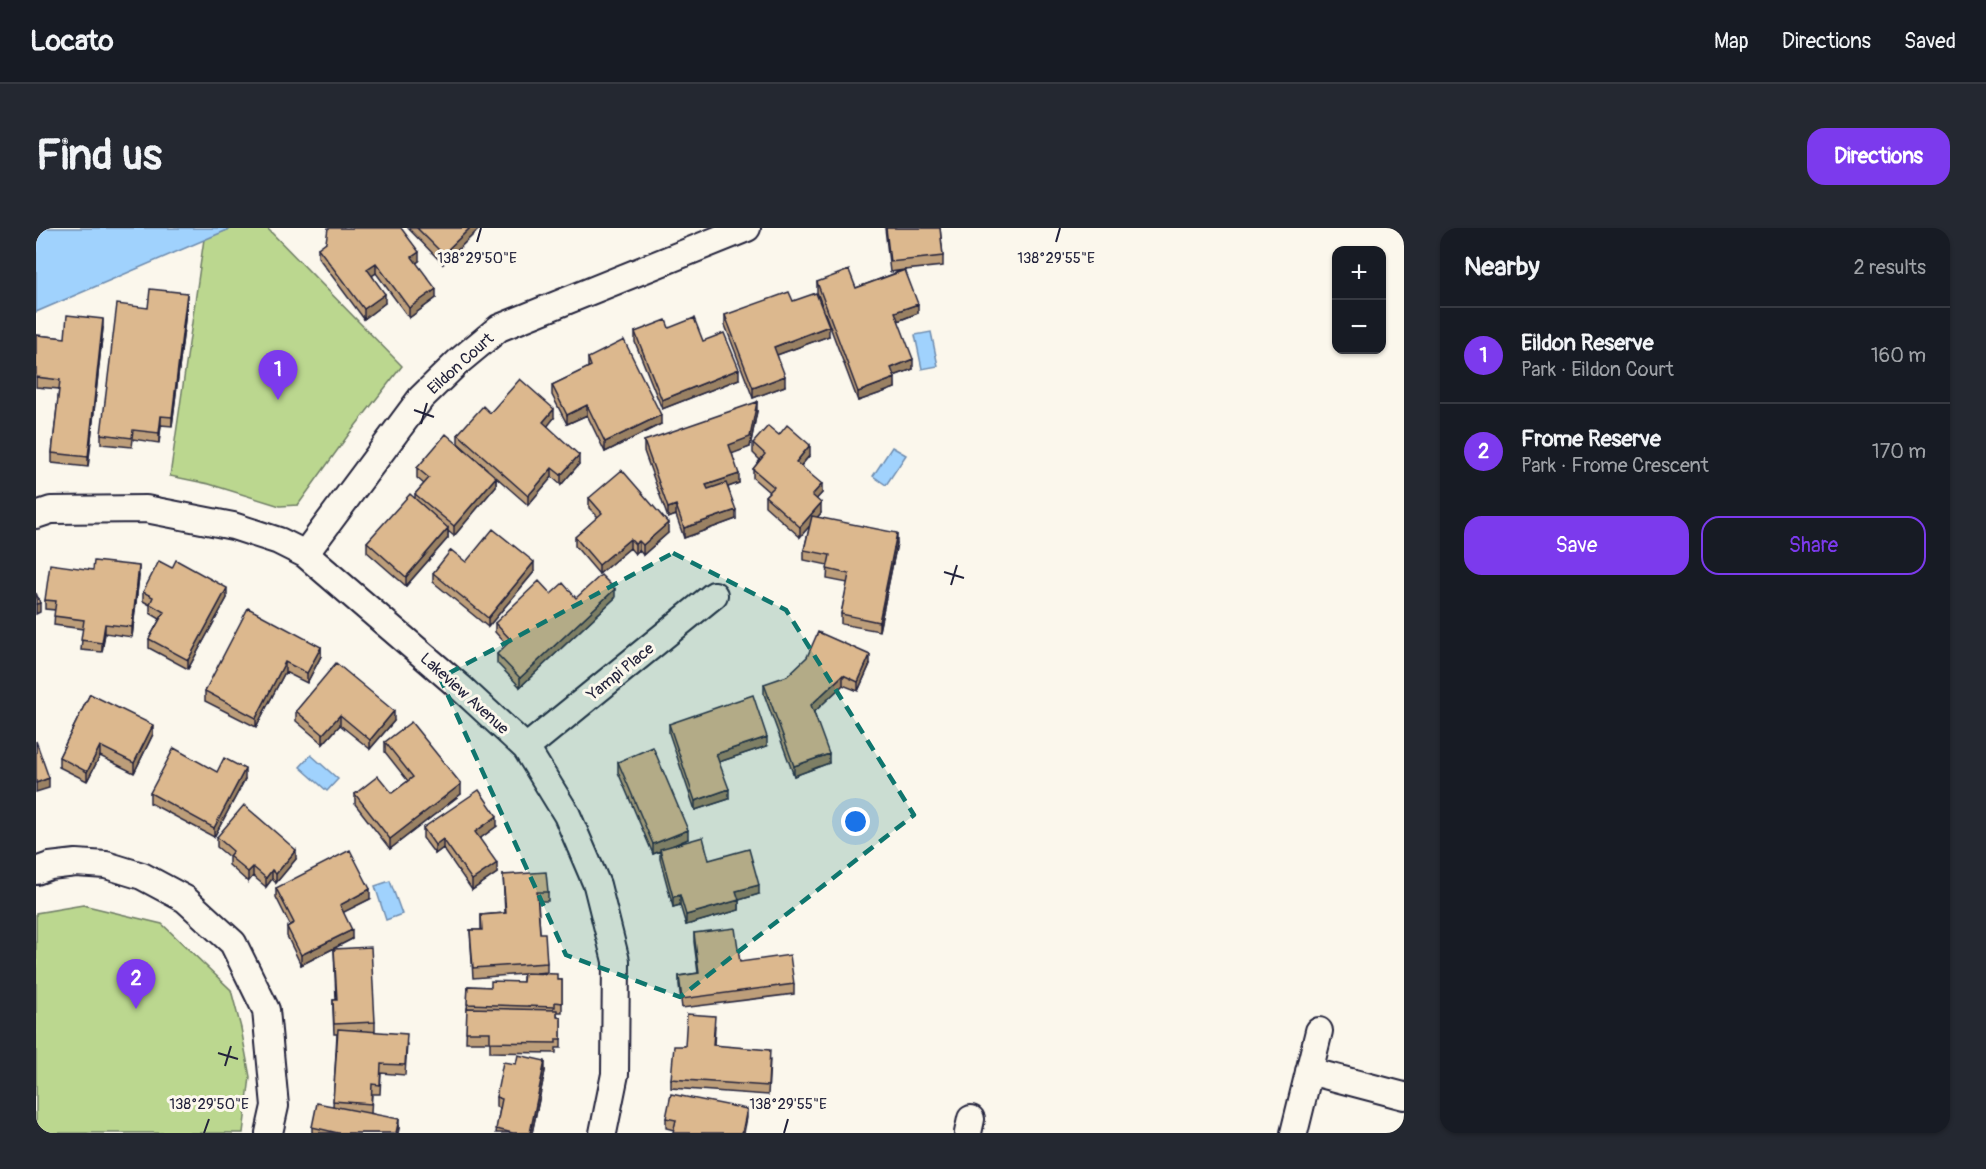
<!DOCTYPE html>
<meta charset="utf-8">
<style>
:root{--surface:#171b24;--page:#242831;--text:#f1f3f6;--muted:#9ea1a6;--line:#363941;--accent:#7c3aed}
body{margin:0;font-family:Pangolin,sans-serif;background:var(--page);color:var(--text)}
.controls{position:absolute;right:18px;top:18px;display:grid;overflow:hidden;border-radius:12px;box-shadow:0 2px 4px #0004}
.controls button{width:54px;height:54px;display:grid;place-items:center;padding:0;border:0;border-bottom:2px solid var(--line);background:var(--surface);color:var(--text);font:30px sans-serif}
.you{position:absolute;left:820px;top:594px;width:21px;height:21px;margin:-15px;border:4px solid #fff;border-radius:50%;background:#1a73e8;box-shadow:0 0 0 9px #1a73e833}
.badge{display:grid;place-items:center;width:39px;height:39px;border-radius:50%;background:var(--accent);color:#fff;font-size:20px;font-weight:700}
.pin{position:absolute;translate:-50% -50px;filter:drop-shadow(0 2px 3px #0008)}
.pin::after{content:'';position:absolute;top:32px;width:21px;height:18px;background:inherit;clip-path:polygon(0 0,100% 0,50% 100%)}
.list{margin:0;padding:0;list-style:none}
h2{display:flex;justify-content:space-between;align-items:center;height:78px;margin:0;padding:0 24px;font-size:26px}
h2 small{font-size:20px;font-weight:400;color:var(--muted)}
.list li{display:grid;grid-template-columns:39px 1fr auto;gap:18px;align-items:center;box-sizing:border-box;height:96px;padding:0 24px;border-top:2px solid var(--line)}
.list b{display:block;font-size:22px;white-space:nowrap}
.list p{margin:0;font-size:20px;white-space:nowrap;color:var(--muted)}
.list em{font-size:20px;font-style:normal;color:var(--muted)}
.actions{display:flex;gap:12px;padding:18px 24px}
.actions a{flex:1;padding:14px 0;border:2px solid var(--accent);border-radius:18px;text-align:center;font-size:21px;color:var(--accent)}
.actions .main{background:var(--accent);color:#fff}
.map{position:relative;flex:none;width:1368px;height:905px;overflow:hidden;border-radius:18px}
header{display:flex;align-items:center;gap:36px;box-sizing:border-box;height:84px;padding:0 30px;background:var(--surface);border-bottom:2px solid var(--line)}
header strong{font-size:28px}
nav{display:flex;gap:33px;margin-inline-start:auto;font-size:21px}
.intro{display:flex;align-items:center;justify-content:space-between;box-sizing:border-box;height:144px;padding:0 36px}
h1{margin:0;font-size:42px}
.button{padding:15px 27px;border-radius:18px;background:var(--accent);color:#fff;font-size:21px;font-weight:700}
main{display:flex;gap:36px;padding:0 36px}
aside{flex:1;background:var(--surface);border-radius:18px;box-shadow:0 2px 4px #0004}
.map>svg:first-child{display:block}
.green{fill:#bbd78f;stroke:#6e7c65;stroke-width:1.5}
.water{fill:#a0d2fd;stroke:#6e8caf;stroke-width:1.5}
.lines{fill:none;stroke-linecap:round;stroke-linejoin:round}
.street-casing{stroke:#22223b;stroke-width:30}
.street{stroke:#fbf7ec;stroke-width:26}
.wall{fill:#bd9e7a;stroke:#22223b;stroke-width:1.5}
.shaded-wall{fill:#9a8163;stroke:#22223b;stroke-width:1.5}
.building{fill:#dcb88e;stroke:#22223b;stroke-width:1.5}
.marked{fill:#0f766e;fill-opacity:0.2;stroke:#0f766e;stroke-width:4.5;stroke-dasharray:12 8;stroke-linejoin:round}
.ticks{fill:none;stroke:#22223b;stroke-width:2}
.labels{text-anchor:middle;stroke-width:6;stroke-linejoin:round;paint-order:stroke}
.street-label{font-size:16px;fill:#22223b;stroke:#fbf7ec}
.ticks-label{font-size:15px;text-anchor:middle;fill:#22223b;stroke:#fbf7ec;stroke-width:6;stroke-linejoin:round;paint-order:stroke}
</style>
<header>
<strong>Locato</strong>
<nav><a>Map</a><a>Directions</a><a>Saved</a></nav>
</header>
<div class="intro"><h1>Find us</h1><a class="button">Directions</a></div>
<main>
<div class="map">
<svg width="1368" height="905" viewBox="0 0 1368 905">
<rect width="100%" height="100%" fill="#fbf7ec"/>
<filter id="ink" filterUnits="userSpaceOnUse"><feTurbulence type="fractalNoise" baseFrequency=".0167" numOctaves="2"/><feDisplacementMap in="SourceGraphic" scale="12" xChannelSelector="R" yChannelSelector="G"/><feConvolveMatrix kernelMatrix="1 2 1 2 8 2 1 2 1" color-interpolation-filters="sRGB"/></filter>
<g filter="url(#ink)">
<path class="green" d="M196,0h35l135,138 -53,68 -51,71 -18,1 -71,-22 -39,-8 34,-237z
M47,677l79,19 69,66 10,38 9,49 -7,56h-207v-220z"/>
<path class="water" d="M0,0h196l-196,84z
M895,104l7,34 -16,3 -7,-34z
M856,219l14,8 -20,30 -13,-9z
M275,527l27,24 -11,12 -27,-24z
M354,653l12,33 -16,6 -11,-34z"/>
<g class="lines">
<g class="street-casing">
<path id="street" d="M0,287l15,-5 95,-1 87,17 46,15 26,13 156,134 65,60 41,67 30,70 19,76 -1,113 -12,59
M269,326l116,-156 37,-36 41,-34 248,-100
M490,520l188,-153
M0,643l14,-5 26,-3 30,2 36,11 43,23 48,44 33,67 9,96 -6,27
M1273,843l95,25
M932,905l3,-14
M1258,905l25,-102"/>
</g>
<use href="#street" class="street"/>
</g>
<path class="wall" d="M372,0h72l-37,36z
M849,0h55l3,28v10l-38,4 13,43 -20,8 15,48 -19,7 1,12 -37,13 -41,-109v-10l39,6 48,-18 -14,2z
M282,20l101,13 -3,2 20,35 -27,20 -33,-45 -4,2 13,28 -21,16 -46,-62z
M757,73l36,35 -52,19 8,31 -32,12 -28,-73v-10z
M151,75l-15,123 -11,-1 -2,18 -26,-4 -1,8 -31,-3v-10l47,-126z
M67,100l-15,139 -36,-4v-10l7,-64 -23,-2v-52l29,3z
M633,100l70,51 -77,30 -27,-67v-10z
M552,130l73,66 -56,28 -18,-37 -20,9 -15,-29v-10l36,-17z
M721,183l-7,36 -18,6 7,30 -11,4 8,32 -52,19 -8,-23 -8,3 -24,-67v-10z
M454,185l64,5 -7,8 32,38 -18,21 -9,-8 -24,28 -32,-28v9l-42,50 -6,-5v7l-42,48 -39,-34v-10l48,-43v-5l9,-10 -7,-6v-10h69l-28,-25v-9z
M743,207l31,20 -9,11 21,27 -6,6 5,14 -4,4 80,26 -18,88 -38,-7v-10l7,-31 -21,-4 1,-14 -24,-5v-10l6,-25 -10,12 -35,-31v-10l4,-4 -16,-14v-9l7,-9 -7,-7v-10z
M553,270l79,35 -25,22 -4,-5 -4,4 -5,-6 -31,26 -24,-28v-9l23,-20 -9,-9z
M430,334l68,10 -46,55 -55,-45v-9z
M103,348l-7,61 -27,-4 -3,19 -21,-2 2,-21 -29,-4 1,-15 -10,-1v-9z
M107,364l84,6 -39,71 -39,-21v-9l11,-20 -10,-6v-8l-7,-4z
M515,366l25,4h39l-95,89 -23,-24v-9l10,-9 -12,-13v-9z
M285,419v9l-14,27 -22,-11 -29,55 -51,-26v-10z
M834,436l-12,27 -15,-6 -29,27 15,51 -35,13 -30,-82v-10z
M54,466l63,40 -19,39 -34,-17 -13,25 -28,-14v-10z
M260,483l98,10 -24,28 -30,-24 -17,19 -27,-23z
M633,496l98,22 -48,16 10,37 -34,11 -26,-77z
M349,514l76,52 -71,55 -35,-45v-10l37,-1 16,-12 -23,-29z
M582,534l70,77 -16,7 37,14 50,34 -20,6v10l-53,15 -6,-20 -7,2 -13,-48v-8l-7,3 -35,-82z
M181,544l28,7 -31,58 -64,-34v-10z
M461,598l-18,13 18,34 -25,17 -29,-42 -8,6 -12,-16v-10z
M181,609l79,22 -20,24 -4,-4 -6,8 -13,-11 -5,6 -19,-17v-8l-12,-10z
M467,647l45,17v9h-10l2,32 7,30v9l-11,1 21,7h5v32h-5v5l4,1v30h-5v5l-66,-1v-10h-24l2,-56 23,1 32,-5v-8l-50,4 -3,-48h11v-15l24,-2z
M240,660l94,11 -27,13 9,27 -51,26 -14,-29v-9l3,-2 -14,-28z
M658,705l46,29 54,22v10l-112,14 -3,-23v-9l19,-3 -4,-31z
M298,721l41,73v10l32,12 -2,31 -24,-2 -1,21h-8l-1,19 28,15 -1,5h-86v-6l21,-21 4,-72h-3l-1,-25v-9h3z
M679,798l-1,19 56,14 -2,36 -97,-7v-9l14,-33z
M509,843l-13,62h-36l4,-25 -4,-1v-10z
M630,890h81l-73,12 -8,-2z"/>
<path class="shaded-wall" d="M434,0h10l-37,36v-10z
M383,24v9l-7,5v-9z
M340,35v10l-9,6v-10z
M400,61v9l-27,20v-10z
M151,65v10l-15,123v-9z
M349,66v9l-21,16v-10z
M882,76v9l-23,9v-10z
M67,91v9l-15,139v-10z
M793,98v10l-55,20v-9z
M877,131v10l-22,8v-9z
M703,141v10l-77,30v-9z
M749,148v10l-32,12v-10z
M859,150v10l-37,13v-9z
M721,174v9l-7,36 -21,8v-10z
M551,177v10l-20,9v-9z
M518,181v9l-11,14v-10z
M625,187v9l-56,28v-10z
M125,188v9l-2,18v-10z
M774,217v10l-14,16v-9z
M543,227v9l-18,21v-10z
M516,240v9l-24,28v-9z
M703,246v9l-33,12v-10z
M460,249v9l-42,50v-10z
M786,256v9l-10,11v-9z
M785,275v10l-21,24v-10z
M640,277v10l-8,3v-10z
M700,282v9l-52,19v-10z
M632,295v10l-25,22v-10z
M412,300v10l-42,48v-9z
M861,305v10l-18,88v-9z
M594,311v9l-31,26v-9z
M603,313v9l-4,4v-10z
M498,334v10l-46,55v-9z
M103,338v10l-7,61v-10z
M191,360v10l-39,71v-9z
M579,361v9l-95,89v-9z
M4,375v9l-4,2v-10z
M69,396v9l-3,19v-9z
M285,419v9l-14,27v-10z
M834,427v9l-12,27v-9z
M249,434v10l-29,55v-9z
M807,447v10l-32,30v-10z
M358,483v10l-24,28v-9z
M304,487v10l-17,19v-10z
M117,497v9l-19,39v-10z
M731,509v9l-51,17v-9z
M64,518v10l-13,25v-9z
M793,526v9l-35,13v-10z
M209,541v10l-31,58v-9z
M13,550v10l-13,4v-9z
M425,556v10l-71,55v-10z
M693,561v10l-34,11v-9z
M461,588v10l-22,16v-10z
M652,602v9l-35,15v-10z
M407,611v9l-8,6v-9z
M260,622v9l-20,24v-9z
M461,635v10l-25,17v-10z
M217,639v9l-5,6v-10z
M236,642v9l-6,8v-9z
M723,657v9l-23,7v-10z
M334,661v10l-30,15v-9z
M644,667v10l-7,2v-10z
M703,672v10l-53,15v-10z
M316,702v9l-51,26v-10z
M509,833v10l-13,62h-2z
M711,881v9l-3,15h-2z
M363,891v9l-1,5h-2z"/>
<path class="building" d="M292,0h73l18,24 -7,5 24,32 -27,19 -33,-45 -9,6 18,25 -21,15 -46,-61 8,-6z
M381,0h53l-27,26z
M850,0h54l3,28 -53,6z
M813,42l7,18 49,-18 13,34 -23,8 18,47 -22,9 4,10 -37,14 -41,-110z
M114,61l37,4 -15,124 -11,-1 -2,17 -26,-3 -1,8 -31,-4 16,-130 31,4z
M753,64l4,9 23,-8 13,33 -55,21 11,29 -32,12 -28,-73z
M31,87l36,4 -15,138 -36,-4 8,-73 -24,-3v-42l29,3z
M658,90l9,23 21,-8 15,36 -77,31 -27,-68 31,-12 3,8z
M588,112l37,75 -56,27 -18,-37 -20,10 -15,-30 39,-19 -3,-8z
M484,151l34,30 -11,13 36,33 -18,20 -9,-7 -24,28 -70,-62 25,-28 7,7z
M721,174l-7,35 -21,8 10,29 -33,11 2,4 18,-6 10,27 -52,18 -8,-23 -8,3 -24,-67z
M751,197l23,20 -14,17 26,22 -10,11 9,8 -21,24 -35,-31 9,-9 -21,-18 12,-15 -12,-11 15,-17 11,9z
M410,206l50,43 -42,49 -39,-32 14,-16 -12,-10z
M586,242l46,53 -25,22 -4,-4 -4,3 -5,-5 -31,26 -24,-28 27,-24 -13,-15z
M374,266l38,34 -42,49 -39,-35z
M776,288l85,17 -18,89 -38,-8 8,-40 -22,-5 3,-14 -26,-5z
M457,301l41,33 -46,56 -55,-45 18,-23 15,12z
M140,332l51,28 -39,72 -39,-21 15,-27 -14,-8 3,-7 -10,-5 16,-31 13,7z
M58,333l45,5 -7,61 -27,-3 -3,19 -21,-3 3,-20 -30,-4 2,-15 -11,-1 5,-36 43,6z
M565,347l14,14 -95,89 -23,-24 14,-14 -16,-17 44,-42 12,13 12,-11 13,15z
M0,365l4,10 -4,1z
M212,380l73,39 -14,26 -22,-11 -29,56 -51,-27z
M782,404l52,23 -12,27 -15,-7 -32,30 18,49 -35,12 -30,-82 23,-8 20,-19z
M300,435l58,48 -24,29 -30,-25 -17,19 -27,-23z
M54,466l63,31 -19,38 -34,-17 -13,26 -28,-15z
M717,467l14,42 -51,17 13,35 -34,12 -26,-77z
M375,494l50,62 -71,55 -35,-45 23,-18 14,17 21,-16 -28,-35z
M0,513l13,37 -13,5z
M617,519l35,83 -35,14 -35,-82z
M138,520l43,24 7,-14 21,11 -31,59 -64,-35z
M443,562l18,26 -22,16 22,31 -25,17 -29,-41 -8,6 -12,-17z
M208,577l52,45 -20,24 -4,-4 -6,8 -13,-11 -5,5 -19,-16 4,-5 -16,-14z
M667,609l6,23 40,-11 10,36 -23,6 3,9 -53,15 -6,-20 -7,2 -13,-48z
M314,622l20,39 -30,16 12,25 -51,25 -14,-28 7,-4 -18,-35z
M510,644l2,20h-11l3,41h5l2,30 -74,5 -3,-38h12l-1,-15 25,-2 -3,-38z
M699,700l5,34 50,-7 4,29 -112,15 -3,-23 20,-3 -5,-40z
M335,719l4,75 -41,2 -1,-24h4l-3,-51z
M488,745l33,1v6h5v23l-7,-1v5l-88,-3 1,-18 23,1v-6l32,1z
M431,780l90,2v7l4,1v21h-5v4l-66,-1v-10h-24z
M651,786l28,2 -2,29 57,5 -2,36 -97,-7 3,-33h11z
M302,801l69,5 -2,31 -24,-1 -1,21 -8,-1 -1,20 -38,-3z
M482,827l27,6 -15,72h-17l-17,-4 6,-30 -6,-2 7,-35 13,2z
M635,866l76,15 -5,24h-69l3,-13 -10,-2z
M281,875l82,16 -3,14h-58l-26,-6z"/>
</g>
<path class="marked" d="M637,325l113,57 128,205 -234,182 -114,-42 -126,-277z"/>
<path class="ticks" d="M441,14l4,-14M1020,14l4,-14M378,182l20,7M385,196l6,-21M908,344l20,6M915,357l6,-20M182,825l20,6M189,838l6,-20M168,905l5,-14M748,905l4,-14"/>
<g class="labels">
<g class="street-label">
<text transform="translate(424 135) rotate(-42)" y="6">Eildon Court</text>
<text transform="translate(584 443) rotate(-39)" y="6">Yampi Place</text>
<text transform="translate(429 465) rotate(42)" y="6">Lakeview Avenue</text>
</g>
</g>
<g class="ticks-label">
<text x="441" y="35">138°29'50"E</text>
<text x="1020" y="35">138°29'55"E</text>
<text x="173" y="881">138°29'50"E</text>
<text x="752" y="881">138°29'55"E</text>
</g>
</svg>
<div class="controls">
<button>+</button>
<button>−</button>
</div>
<div class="you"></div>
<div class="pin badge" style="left:242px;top:172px">1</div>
<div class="pin badge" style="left:100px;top:781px">2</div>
</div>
<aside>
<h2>Nearby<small>2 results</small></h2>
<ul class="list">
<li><span class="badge">1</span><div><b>Eildon Reserve</b><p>Park · Eildon Court</p></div><em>160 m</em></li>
<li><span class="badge">2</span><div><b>Frome Reserve</b><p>Park · Frome Crescent</p></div><em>170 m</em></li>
</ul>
<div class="actions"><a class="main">Save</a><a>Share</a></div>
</aside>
</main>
